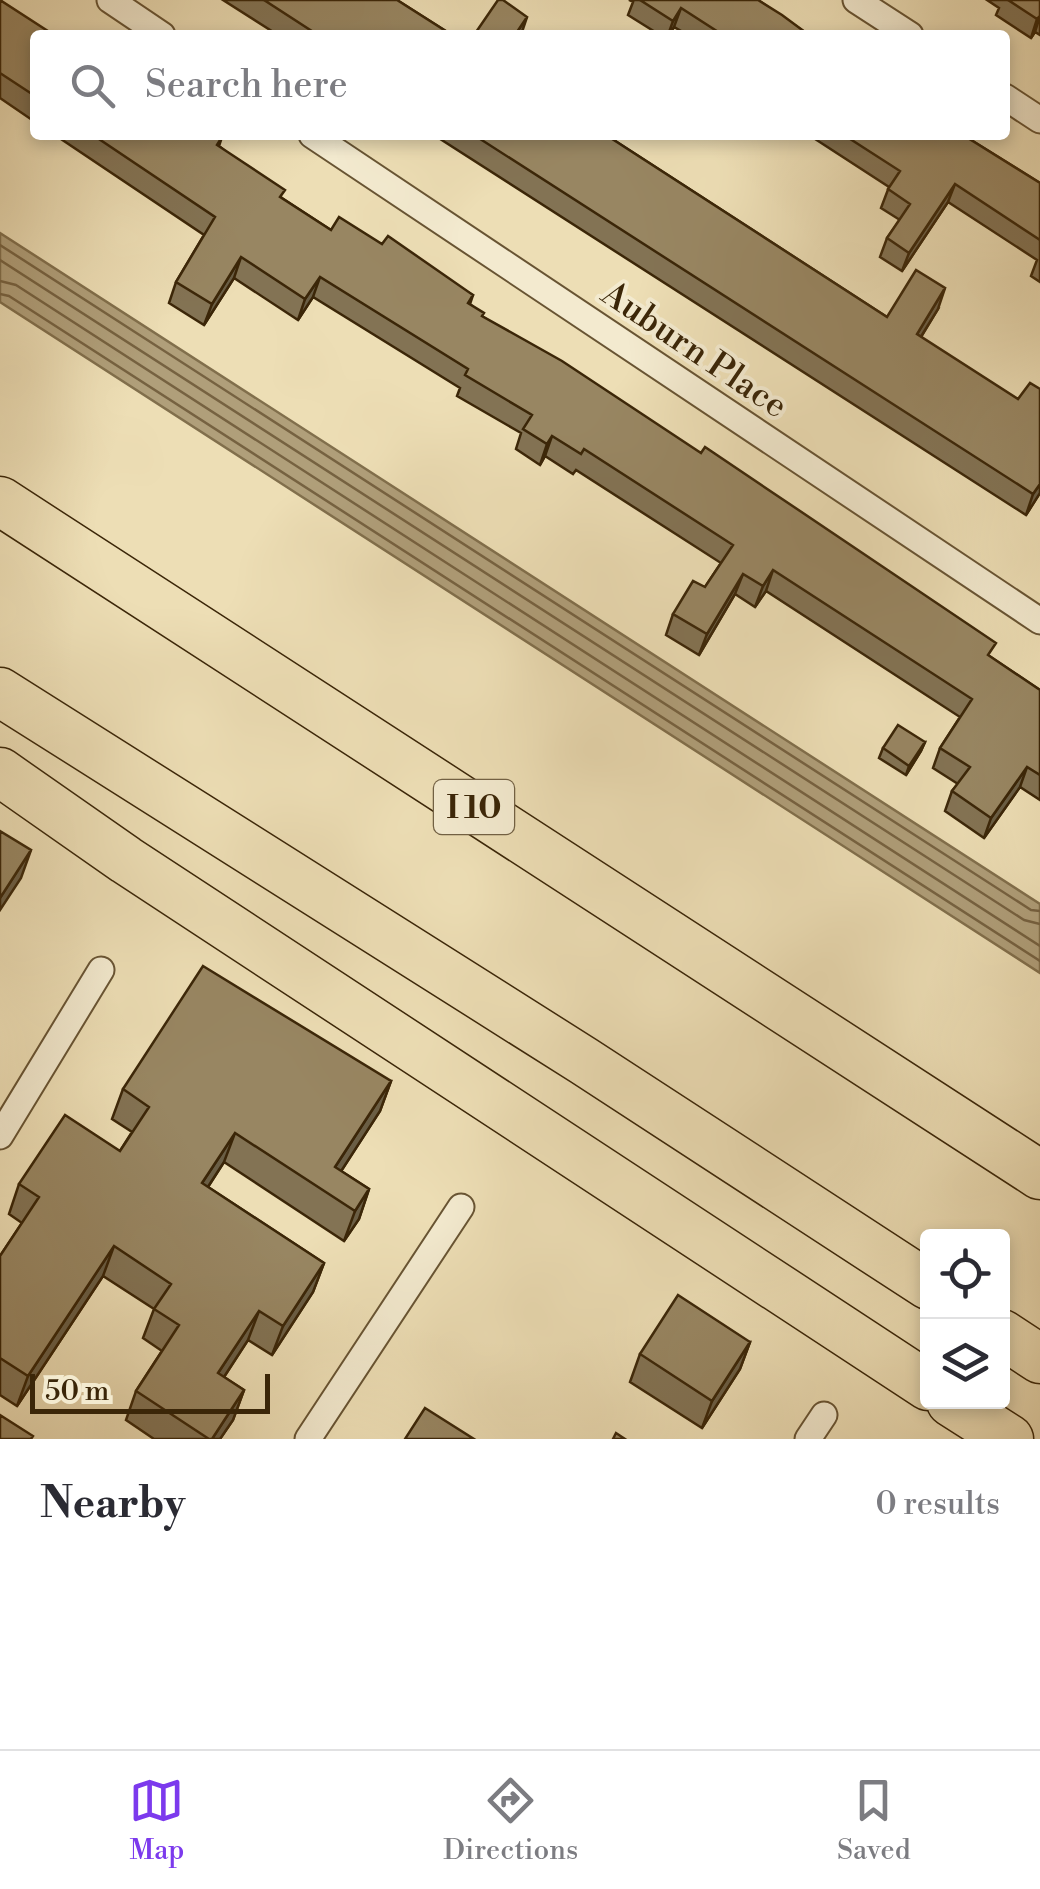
<!DOCTYPE html>
<style>
:root{--surface:#fff;--page:#f7f7f7;--text:#2b2b33;--muted:#7c7c81;--line:#e1e1e2;--accent:#7c3aed}
body{margin:0;font-family:"Libre Bodoni",serif;background:var(--page);color:var(--text)}
.controls{position:absolute;right:30px;bottom:30px;display:grid;overflow:hidden;border-radius:10px;box-shadow:0 5px 15px #0003}
.controls button{width:90px;height:90px;display:grid;place-items:center;padding:0;border:0;border-bottom:2px solid var(--line);background:var(--surface);color:var(--text);font:50px sans-serif}
.scale{position:absolute;left:30px;bottom:25px;width:240px;box-sizing:border-box;padding-left:10px;border:5px solid #3b2608;border-top:0;font-size:28px;line-height:35px;white-space:nowrap;color:#3b2608;-webkit-text-stroke:8px #f3eacf;paint-order:stroke}
.list{margin:0;padding:0;list-style:none}
h2{display:flex;justify-content:space-between;align-items:center;height:130px;margin:0;padding:0 40px;font-size:42px}
h2 small{font-size:32px;font-weight:400;color:var(--muted)}
.icon{flex:none;width:55px;height:55px;fill:none;stroke:currentColor;stroke-width:2;stroke-linecap:round;stroke-linejoin:round}
.map{position:relative;flex:none;width:1040px;height:1439px;overflow:hidden}
.search{position:absolute;background:var(--surface);box-shadow:0 5px 15px #0003;left:30px;right:30px;top:30px;height:110px;display:flex;align-items:center;gap:25px;box-sizing:border-box;padding:0 35px;border-radius:10px;color:var(--muted);font-size:38px}
.sheet{height:310px;background:var(--surface)}
nav{display:flex;justify-content:space-around;align-items:center;box-sizing:border-box;height:140px;border-top:2px solid var(--line);background:var(--surface);font-size:28px;color:var(--muted)}
nav a{display:grid;justify-items:center;gap:5px}
nav .on{color:var(--accent)}
.map>svg:first-child{display:block}
.water{fill:#b09f7a;stroke:#816f4c;stroke-width:2.5}
.lines{fill:none;stroke-linecap:round;stroke-linejoin:round}
.shore{stroke:#766241;stroke-width:2.5}
.street-casing{stroke:#685433;stroke-width:29}
.highway-casing{stroke:#3b2608;stroke-width:51}
.street{stroke:#f3eacf;stroke-width:25}
.highway{stroke:#eddeb5;stroke-width:48}
.wall{fill:#837354;stroke:#3b2608;stroke-width:2.5}
.shaded-wall{fill:#6a5e45;stroke:#3b2608;stroke-width:2.5}
.building{fill:#988662;stroke:#3b2608;stroke-width:2.5}
.labels{text-anchor:middle;stroke-width:8;stroke-linejoin:round;paint-order:stroke}
.shield{fill:#f3eacf;stroke:#726144;stroke-width:2.5}
.shield-label{font-size:32px;font-weight:bold;fill:#3b2608}
.street-label{font-size:35px;fill:#3b2608;stroke:#f3eacf}
</style>
<div class="map">
<svg width="1040" height="1439" viewBox="0 0 1040 1439">
<rect width="100%" height="100%" fill="#eddeb5"/>
<filter id="stains"><feTurbulence type="fractalNoise" baseFrequency=".002" numOctaves="4"/><feColorMatrix values="0 0 0 0 .2 0 0 0 0 .09 0 0 0 0 .02 0 0 0 .5 -.17"/></filter>
<radialGradient id="worn" r=".72"><stop offset=".6" stop-color="#630" stop-opacity="0"/><stop offset="1" stop-color="#630" stop-opacity=".3"/></radialGradient>
<path class="water" d="M0,233l1040,671v69l-1040,-671z"/>
<g class="lines">
<path class="shore" d="M0,245l1031,665 9,1
M0,260l1024,660 16,4
M0,281l16,4 1024,661
M0,294l9,2 1031,665"/>
<g class="street-casing">
<path id="street" d="M110,0l52,35
M856,0l54,35
M1005,97l35,23
M312,135l728,486
M0,1136l101,-166
M308,1439l153,-232
M808,1439l16,-24"/>
</g>
<g class="highway-casing">
<path id="highway" d="M0,501l1040,674
M0,692l584,369 344,224
M0,772l126,88 802,526
M1002,1334l38,25
M951,1402l58,37"/>
</g>
<use href="#street" class="street"/>
<use href="#highway" class="highway"/>
</g>
<path class="wall" d="M0,0l35,35v87l-35,-24z
M223,0h174l55,35h-174z
M629,0h129l51,35h-121l-14,-8 -5,8h-9l-32,-20 5,-13z
M987,0h53v35l-5,-3 -4,6 -35,-23 3,-7z
M55,135h164l3,2 -3,9 63,52 49,32 51,14 91,51 -3,9 13,13 557,373v110l-20,-13 -36,51 -39,-27 7,-20 6,-7 -25,-16 7,-20 20,-31 -194,-126 -11,16 -20,-13 -36,61 -33,-20 7,-21 32,-27 16,-24 -145,-93 -3,4 -28,-18 -5,9 -24,-16 5,-16 -64,-37 3,-8 -147,-91 -15,23 -64,-42 -30,47 -35,-22 7,-21 28,-47z
M434,135h172l281,182 51,-8 -17,28 119,156 -14,22z
M809,135h154l77,48v99l-9,-6 6,-16 -89,-58 -46,69 -22,-14 7,-19 13,-18 -19,-12 8,-21z
M925,742l-4,9 -15,24 -27,-17 4,-10z
M391,1081l-11,30 -39,60 28,18 -10,30 -15,22 -120,-79 -16,25 116,76 -11,29 -41,63 -24,-15 -24,37 20,13 -11,30 -13,19h-66l-28,-19 10,-29 26,-40 -19,-13 11,-29 -51,-33 -86,130 -17,-11v-139l22,-33 -13,-9 10,-30 101,-33 12,-19 -20,-13 11,-30z
M750,1342l-10,27 -38,59 -72,-46 10,-28z"/>
<path class="shaded-wall" d="M681,8l-7,19 -6,8 5,-14z
M1040,16l-5,16 -4,6 6,-19z
M527,17l-6,18h-6z
M955,184l-7,18 -46,69 7,-18z
M241,257l-7,21 -30,47 8,-21z
M320,277l-7,20 -15,23 7,-21z
M945,288l-7,21 -29,47 8,-22z
M552,436l-7,20 -5,9 7,-21z
M1040,484v9l-14,22 7,-21z
M773,570l-7,21 -11,16 8,-21z
M743,574l-8,20 -36,61 8,-21z
M925,742l-4,9 -15,24 3,-9z
M1027,767l-7,20 -36,51 7,-20z
M31,850l-10,28 -21,32v-12z
M391,1081l-11,30 -53,82 8,-26z
M235,1133l-11,29 -33,51 11,-30z
M369,1189l-10,30 -15,22 11,-30z
M114,1246l-11,30 -86,130 11,-30z
M324,1263l-11,29 -41,63 11,-29z
M259,1311l-11,29 -41,63 11,-30z
M750,1342l-10,27 -38,59 10,-27z
M244,1390l-11,30 -13,19h-8z"/>
<path class="building" d="M0,0l54,35h-19v61l-35,-23z
M264,0h133l55,35h-134z
M498,0h5l24,17 -12,18h-41z
M640,0h118l24,15 27,20h-86l-42,-27 -8,13z
M1008,0h32v16l-3,3z
M93,135h126l3,2 -5,8 68,45 -5,7 51,33 8,-13 43,27 6,-8 85,59 -5,8 16,10 -2,3 80,45 139,92 4,-6 291,196 -8,12 52,35v85l-13,-8 -36,51 -39,-27 18,-24 -30,-19 32,-49 -199,-129 -10,16 -20,-12 -36,60 -34,-20 20,-33 12,6 28,-42 -149,-96 -3,5 -29,-18 -5,8 -24,-15 9,-14 -67,-40 3,-6 -148,-92 -15,22 -64,-42 -29,47 -36,-22 39,-65z
M474,135h132l281,182 29,-47 29,18 -28,46 101,65 12,-16 10,6v95l-7,10z
M844,135h119l77,48v57l-85,-56 -46,69 -22,-15 23,-34 -22,-15 12,-18z
M898,725l27,17 -16,24 -26,-18z
M0,831l31,19 -31,48z
M203,966l188,115 -56,86 34,22 -14,22 -120,-78 -33,50 122,80 -41,63 -24,-15 -41,62 26,17 -32,49h-3l-73,-48 43,-66 -25,-16 17,-25 -57,-38 -86,130 -28,-18v-102l39,-59 -20,-13 46,-69 55,36 29,-44 -26,-18z
M678,1295l72,47 -38,59 -72,-47z
M425,1408l49,31h-69z
M0,1415l33,21 -2,3h-31z
M616,1433l9,6h-12z"/>
<g class="labels">
<rect class="shield" x="434" y="780" width="80" height="54" rx="8"/>
<g class="shield-label">
<text x="474" y="818">I 10</text>
</g>
<g class="street-label">
<text transform="translate(695 349) rotate(34)" y="12">Auburn Place</text>
</g>
</g>
<rect width="100%" height="100%" filter="url(#stains)"/>
<rect width="100%" height="100%" fill="url(#worn)"/>
</svg>
<div class="controls">
<button><svg class="icon" aria-label="locate" viewBox="0 0 24 24"><circle cx="12" cy="12" r="6"/><path d="M12 2v4M12 18v4M2 12h4M18 12h4"/></svg></button>
<button><svg class="icon" aria-label="layers" viewBox="0 0 24 24"><path d="M12 4l9 5-9 5-9-5zM3 14l9 5 9-5"/></svg></button>
</div>
<div class="scale">50 m</div>
<div class="search"><svg class="icon" aria-label="search" viewBox="0 0 24 24"><circle cx="10" cy="10" r="6"/><path d="M15 15l6 6"/></svg>Search here</div>
</div>
<section class="sheet">
<h2>Nearby<small>0 results</small></h2>
<ul class="list">
</ul>
</section>
<nav>
<a class="on"><svg class="icon" aria-label="map" viewBox="0 0 24 24"><path d="M3 6l6-2 6 2 6-2v14l-6 2-6-2-6 2zM9 4v14M15 6v14"/></svg>Map</a>
<a><svg class="icon" aria-label="directions" viewBox="0 0 24 24"><path d="M12 3l9 9-9 9-9-9zM9 14v-3h6M13 9l2 2-2 2"/></svg>Directions</a>
<a><svg class="icon" aria-label="saved" viewBox="0 0 24 24"><path d="M7 4h10v16l-5-4-5 4z"/></svg>Saved</a>
</nav>
